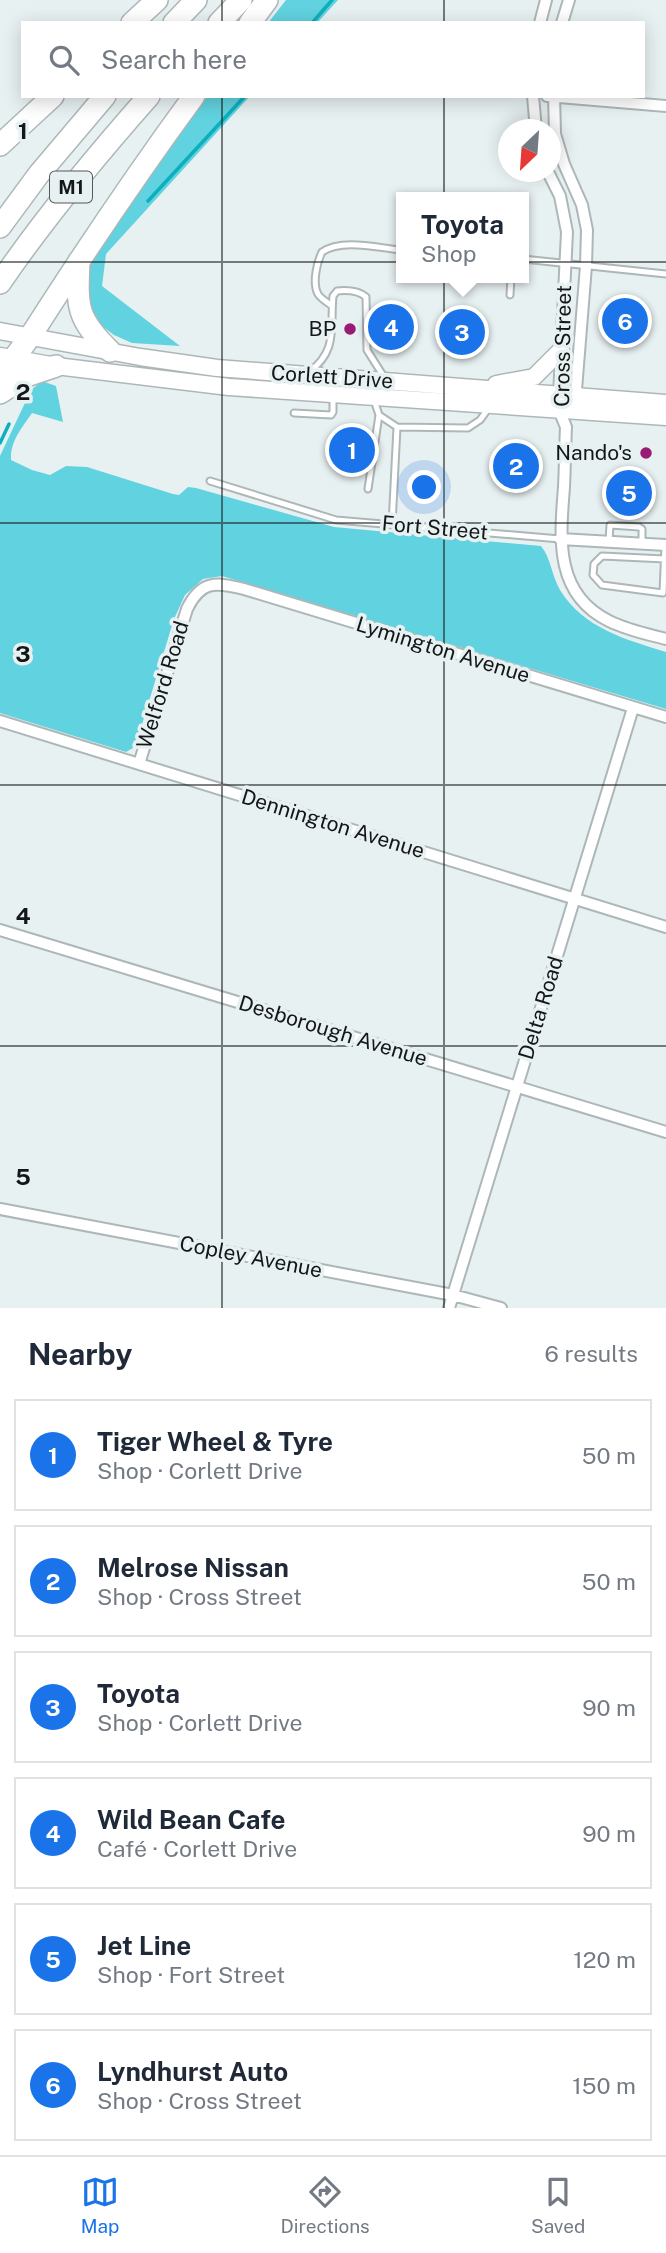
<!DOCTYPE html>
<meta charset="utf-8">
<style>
:root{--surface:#fff;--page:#f2f2f3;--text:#1f2937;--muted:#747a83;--line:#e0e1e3;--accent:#1a73e8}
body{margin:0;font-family:"Public Sans",sans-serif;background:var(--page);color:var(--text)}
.compass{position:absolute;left:498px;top:119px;width:63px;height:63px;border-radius:50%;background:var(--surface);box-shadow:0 4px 18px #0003;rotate:205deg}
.you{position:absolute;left:425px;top:488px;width:24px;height:24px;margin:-18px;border:5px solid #fff;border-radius:50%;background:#1a73e8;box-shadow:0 0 0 10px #1a73e833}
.badge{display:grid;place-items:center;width:46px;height:46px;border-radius:50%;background:var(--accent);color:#fff;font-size:23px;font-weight:700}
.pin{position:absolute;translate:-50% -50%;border:4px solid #fff;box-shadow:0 2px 7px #0006}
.popup{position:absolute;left:396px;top:192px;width:133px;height:91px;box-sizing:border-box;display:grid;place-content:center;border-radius:0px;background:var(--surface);filter:drop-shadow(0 2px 5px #0005);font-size:23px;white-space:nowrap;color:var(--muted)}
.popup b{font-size:26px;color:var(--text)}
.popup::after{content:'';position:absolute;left:50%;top:100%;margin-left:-14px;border:14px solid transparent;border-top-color:var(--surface)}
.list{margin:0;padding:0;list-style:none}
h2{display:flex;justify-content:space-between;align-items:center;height:91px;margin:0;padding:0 28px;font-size:30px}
h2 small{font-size:23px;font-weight:400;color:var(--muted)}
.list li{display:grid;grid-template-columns:46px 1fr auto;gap:21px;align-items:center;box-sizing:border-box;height:112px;margin:0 14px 14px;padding:0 14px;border:2px solid var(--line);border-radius:0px}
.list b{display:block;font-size:26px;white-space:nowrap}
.list p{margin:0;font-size:23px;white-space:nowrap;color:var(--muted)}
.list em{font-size:23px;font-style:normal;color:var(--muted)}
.icon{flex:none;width:38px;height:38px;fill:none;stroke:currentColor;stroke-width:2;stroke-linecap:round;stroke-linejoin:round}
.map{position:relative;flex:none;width:666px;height:1308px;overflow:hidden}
.search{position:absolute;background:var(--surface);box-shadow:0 4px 18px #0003;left:21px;right:21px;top:21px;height:77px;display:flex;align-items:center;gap:18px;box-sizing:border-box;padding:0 24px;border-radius:0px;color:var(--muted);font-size:26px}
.sheet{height:847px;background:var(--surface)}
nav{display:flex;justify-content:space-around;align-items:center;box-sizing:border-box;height:98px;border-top:2px solid var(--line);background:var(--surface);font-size:19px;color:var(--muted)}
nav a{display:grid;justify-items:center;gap:4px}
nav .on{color:var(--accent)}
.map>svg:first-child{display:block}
.green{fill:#61d2df}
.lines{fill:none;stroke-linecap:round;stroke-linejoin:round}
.stream{stroke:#0dafbd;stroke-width:3.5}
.service-casing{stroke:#aeb7b8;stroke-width:9}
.minor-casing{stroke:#aeb7b8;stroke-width:14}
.secondary-casing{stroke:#aeb7b8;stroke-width:19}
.motorway-casing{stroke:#aeb7b8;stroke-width:24}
.service{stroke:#fff;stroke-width:5}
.minor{stroke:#fff;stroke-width:10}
.secondary{stroke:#fff;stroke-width:16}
.motorway{stroke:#fff;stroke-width:21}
.grid{fill:none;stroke:#141718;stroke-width:2;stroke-opacity:0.55}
.poi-dot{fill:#991b73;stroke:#e8f1f2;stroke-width:2.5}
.labels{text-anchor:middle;stroke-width:7;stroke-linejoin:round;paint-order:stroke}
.shield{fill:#e8f1f2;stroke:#545859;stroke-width:2}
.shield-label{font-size:19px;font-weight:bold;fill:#141718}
.poi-label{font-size:21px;fill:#141718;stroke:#e8f1f2;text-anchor:end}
.street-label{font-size:21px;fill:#141718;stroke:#e8f1f2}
.grid-label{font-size:23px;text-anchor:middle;font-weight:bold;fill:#141718;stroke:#e8f1f2;stroke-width:7;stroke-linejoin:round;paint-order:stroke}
</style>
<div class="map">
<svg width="666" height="1308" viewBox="0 0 666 1308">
<rect width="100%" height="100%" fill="#e8f1f2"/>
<path class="green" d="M286,0h52l-21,23h-49z
M208,96h42l-144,158 -4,32 78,60 -48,-3 -18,-8 -12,-9 -14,-23 -3,-32 59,-94z
M42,381l14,5 7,36 -31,-9c-10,15 -22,28 -21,47l21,10 18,5 16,-9 21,1 86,27 6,1 9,-8 8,1 138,39 207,19c10,12 11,31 19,44 23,38 67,50 106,62v57l-444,-133 -19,3 -18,16 -11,24 -34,112 -7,17 -7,4 -126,-39v-257l31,-66z"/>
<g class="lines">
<path class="stream" d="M312,23l20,-23
M148,201l97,-105
M0,443l9,-19"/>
<g class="service-casing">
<path id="service" d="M523,259l143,15
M510,295l1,-17
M332,306c-5,-4 -11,-7 -14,-12 -6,-11 -1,-32 4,-42 20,-14 56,-4 79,-2
M309,372c29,-21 21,-44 24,-76l4,-5c10,-1 22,0 29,6l1,53 17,27
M374,400l5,15 18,12 71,1 12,-8 8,-11
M294,413l37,2 2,-3v-17
M210,481l126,39 224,19
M368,489l11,-74
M392,525l5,-98
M609,541l1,-16 29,2 3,2v14
M665,559l-63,-3 -8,8 -1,11 9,10 61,8 2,-48"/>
</g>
<g class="minor-casing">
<path id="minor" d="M540,23l6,-23
M562,23l7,-23
M533,96l3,34
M547,96l119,10
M554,96l1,38 9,30 18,41 5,25 -1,36 -11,136
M548,172l12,24 7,36 -8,164v14l7,17c-1,20 -1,40 -2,60 -4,51 -10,107 45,134 18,9 38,13 57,18
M560,539l106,6
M0,721l666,206
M139,764l48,-155c14,-29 29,-27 57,-20l422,128
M0,930l666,202
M0,1209l453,86 48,13
M449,1308l184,-600"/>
</g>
<g class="secondary-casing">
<path id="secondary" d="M0,331l140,26 77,11 449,35
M0,356l56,10 173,21 437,30
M496,384l38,-7 27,-27"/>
</g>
<g class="motorway-casing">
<path id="motorway" d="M132,23l25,-23
M174,23l22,-23
M219,23l22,-23
M250,23l17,-23
M0,145l53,-49
M0,227l39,-53 66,-78
M79,261c-2,46 -3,57 31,90
M0,283c45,-66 96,-127 149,-187
M0,378c11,-18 26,-34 37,-52 50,-78 102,-155 157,-230
M0,393l26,-17 30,-10"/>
</g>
<use href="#service" class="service"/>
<use href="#minor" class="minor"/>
<use href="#secondary" class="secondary"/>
<use href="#motorway" class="motorway"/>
</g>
<path class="grid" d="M222,0v23M444,0v23M222,96v1212M444,96v1212M0,262h666M0,523h666M0,785h666M0,1046h666"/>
<g class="poi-dot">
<circle cx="350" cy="329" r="7"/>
<circle cx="646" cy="453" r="7"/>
</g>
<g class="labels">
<rect class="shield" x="50" y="171.5" width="42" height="31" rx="5"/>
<g class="shield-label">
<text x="71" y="194">M1</text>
</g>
<g class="poi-label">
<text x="336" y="336">BP</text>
<text x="632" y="460">Nando's</text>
</g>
<g class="street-label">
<text transform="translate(563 346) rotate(-89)" y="7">Cross Street</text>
<text transform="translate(332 377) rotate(4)" y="7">Corlett Drive</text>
<text transform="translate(435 528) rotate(5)" y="7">Fort Street</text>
<text transform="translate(443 650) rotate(17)" y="7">Lymington Avenue</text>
<text transform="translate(163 685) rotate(-73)" y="7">Welford Road</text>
<text transform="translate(333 824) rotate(17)" y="7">Dennington Avenue</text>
<text transform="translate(541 1008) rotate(-73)" y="7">Delta Road</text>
<text transform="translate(333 1031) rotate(17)" y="7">Desborough Avenue</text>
<text transform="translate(251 1257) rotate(11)" y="7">Copley Avenue</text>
</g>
</g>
<g class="grid-label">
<text x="23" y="139">1</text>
<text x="23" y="400">2</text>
<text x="23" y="662">3</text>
<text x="23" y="924">4</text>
<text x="23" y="1185">5</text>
</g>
</svg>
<svg class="compass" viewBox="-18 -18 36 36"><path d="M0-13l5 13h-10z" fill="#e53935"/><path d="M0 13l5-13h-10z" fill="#747a83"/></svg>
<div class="you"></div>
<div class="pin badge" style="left:352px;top:450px">1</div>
<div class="pin badge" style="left:516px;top:466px">2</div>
<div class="pin badge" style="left:462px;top:332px">3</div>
<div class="popup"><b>Toyota</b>Shop</div>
<div class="pin badge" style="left:391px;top:327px">4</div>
<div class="pin badge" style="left:629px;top:493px">5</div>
<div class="pin badge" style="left:625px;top:321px">6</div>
<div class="search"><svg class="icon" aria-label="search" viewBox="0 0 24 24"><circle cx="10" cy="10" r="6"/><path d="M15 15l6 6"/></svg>Search here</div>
</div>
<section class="sheet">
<h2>Nearby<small>6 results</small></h2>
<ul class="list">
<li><span class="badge">1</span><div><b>Tiger Wheel &amp; Tyre</b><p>Shop · Corlett Drive</p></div><em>50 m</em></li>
<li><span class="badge">2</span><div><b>Melrose Nissan</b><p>Shop · Cross Street</p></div><em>50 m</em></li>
<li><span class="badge">3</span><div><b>Toyota</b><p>Shop · Corlett Drive</p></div><em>90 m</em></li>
<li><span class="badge">4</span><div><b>Wild Bean Cafe</b><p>Café · Corlett Drive</p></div><em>90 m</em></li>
<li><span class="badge">5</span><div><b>Jet Line</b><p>Shop · Fort Street</p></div><em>120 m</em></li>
<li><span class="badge">6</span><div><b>Lyndhurst Auto</b><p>Shop · Cross Street</p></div><em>150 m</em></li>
</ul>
</section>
<nav>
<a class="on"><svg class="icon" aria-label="map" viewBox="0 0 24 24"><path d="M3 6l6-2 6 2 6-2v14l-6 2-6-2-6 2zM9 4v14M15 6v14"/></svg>Map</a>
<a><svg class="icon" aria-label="directions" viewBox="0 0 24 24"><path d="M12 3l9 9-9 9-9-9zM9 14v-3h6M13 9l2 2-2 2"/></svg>Directions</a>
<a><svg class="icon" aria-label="saved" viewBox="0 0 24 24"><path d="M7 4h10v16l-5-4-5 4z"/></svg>Saved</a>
</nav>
